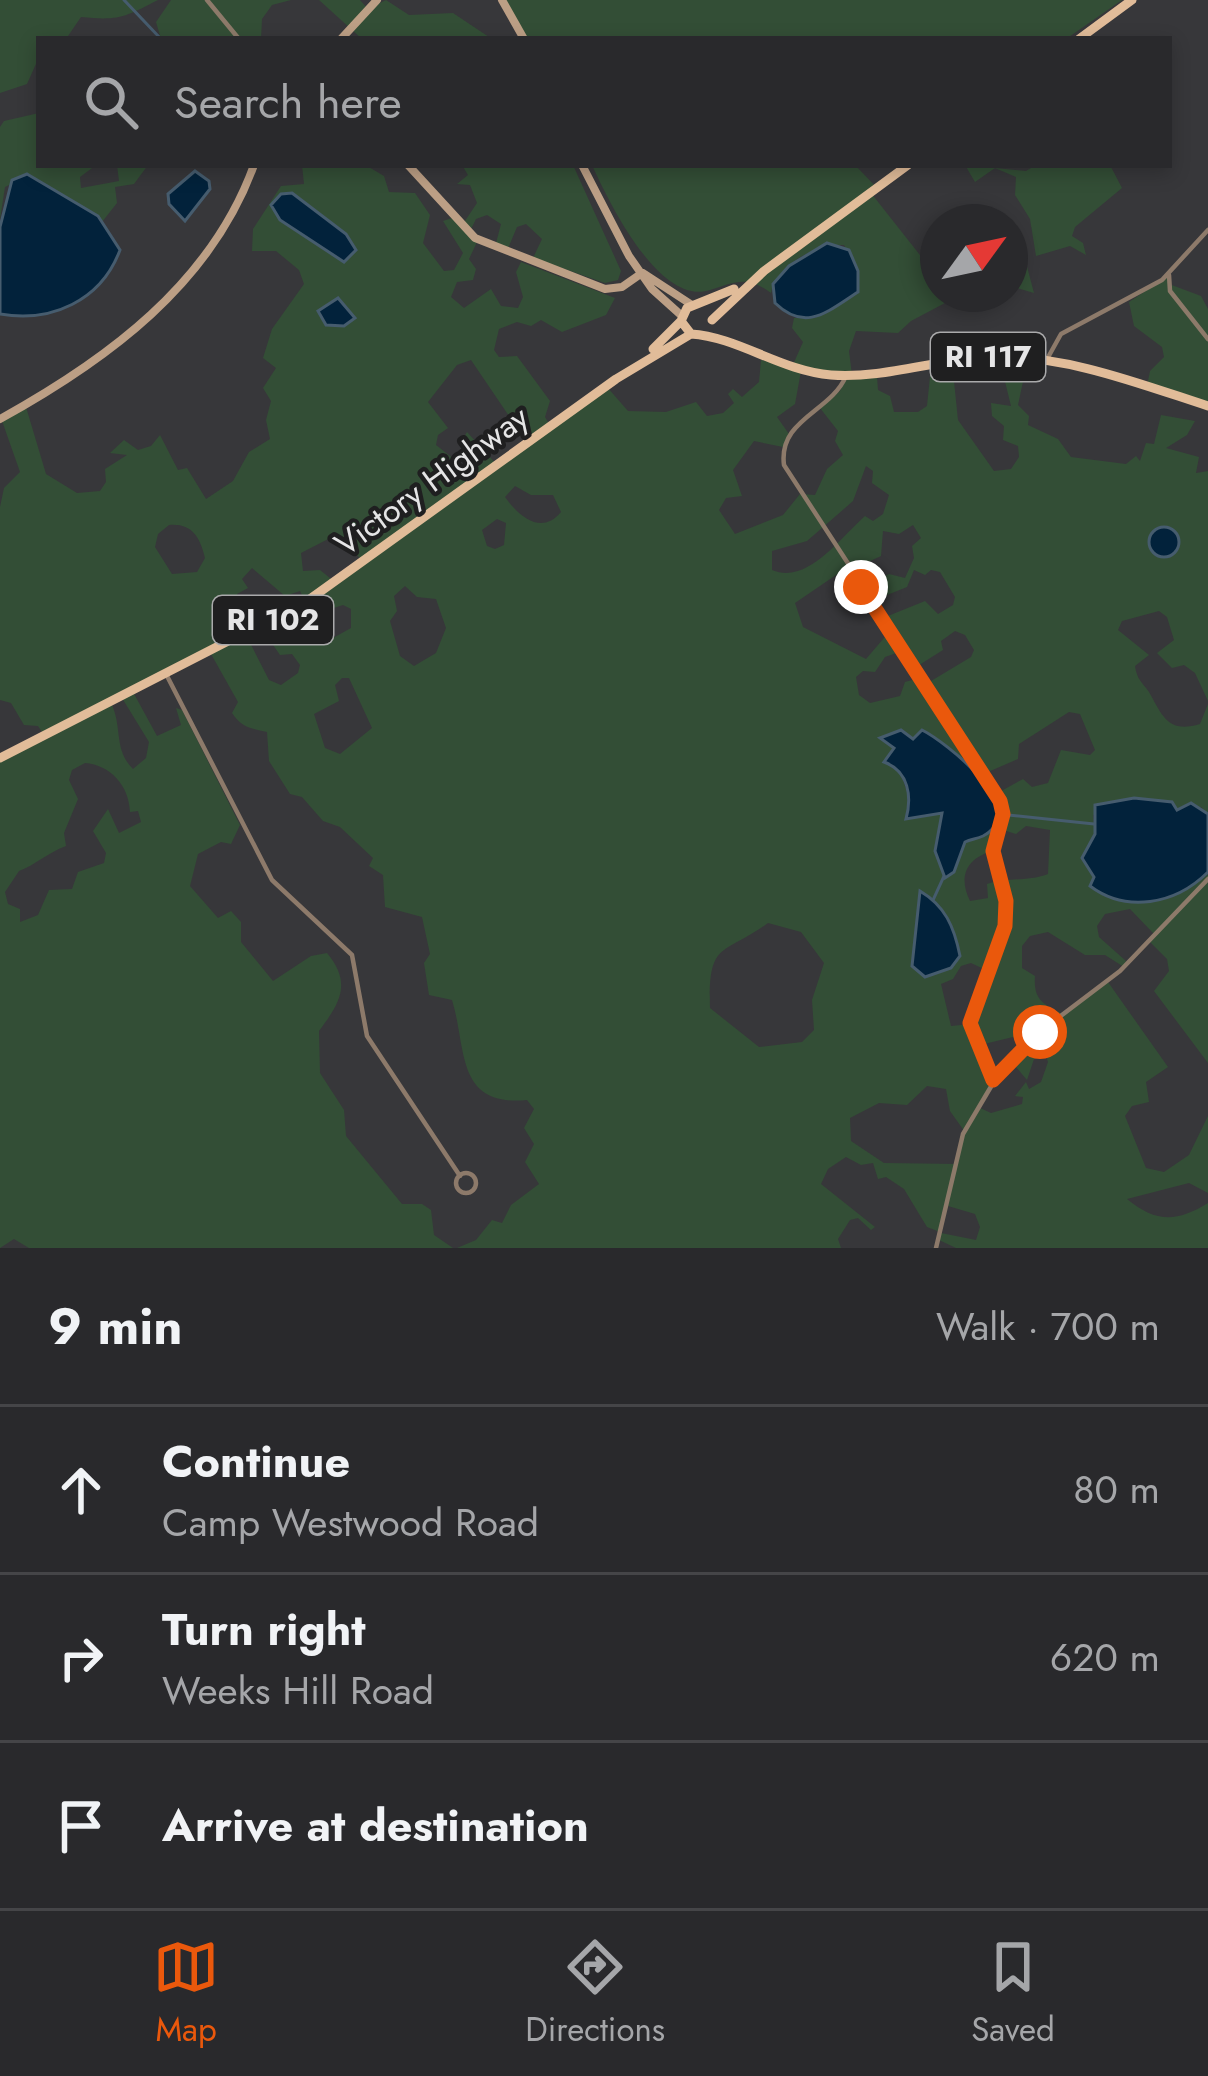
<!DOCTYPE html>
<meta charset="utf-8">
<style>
:root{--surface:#29292c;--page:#353538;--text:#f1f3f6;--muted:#a5a6a9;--line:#454548;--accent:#ea580c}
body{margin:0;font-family:Jost,sans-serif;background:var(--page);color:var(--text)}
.compass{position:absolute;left:920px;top:204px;width:108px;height:108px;border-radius:50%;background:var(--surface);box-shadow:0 6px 18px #0003;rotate:57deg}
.stop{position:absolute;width:36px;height:36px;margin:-27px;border:9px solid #ea580c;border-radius:50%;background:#fff}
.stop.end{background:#ea580c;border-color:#fff;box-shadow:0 3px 12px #0008}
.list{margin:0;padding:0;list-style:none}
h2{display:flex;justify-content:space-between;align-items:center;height:156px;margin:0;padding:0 48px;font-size:51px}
h2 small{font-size:39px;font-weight:400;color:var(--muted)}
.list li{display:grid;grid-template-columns:78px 1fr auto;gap:36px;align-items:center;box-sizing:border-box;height:168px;padding:0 48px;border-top:3px solid var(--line)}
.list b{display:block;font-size:45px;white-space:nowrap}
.list p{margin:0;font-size:39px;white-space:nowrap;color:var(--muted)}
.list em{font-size:39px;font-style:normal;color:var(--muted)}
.icon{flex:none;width:66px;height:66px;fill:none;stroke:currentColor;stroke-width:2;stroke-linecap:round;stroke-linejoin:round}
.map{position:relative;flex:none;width:1208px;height:1248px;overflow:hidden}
.search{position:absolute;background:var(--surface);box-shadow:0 6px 18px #0003;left:36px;right:36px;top:36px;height:132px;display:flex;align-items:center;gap:30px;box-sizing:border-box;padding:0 42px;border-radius:0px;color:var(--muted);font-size:45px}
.sheet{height:660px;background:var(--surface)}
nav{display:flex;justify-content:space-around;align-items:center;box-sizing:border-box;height:168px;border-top:3px solid var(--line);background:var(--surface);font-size:33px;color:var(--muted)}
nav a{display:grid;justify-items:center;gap:6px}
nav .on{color:var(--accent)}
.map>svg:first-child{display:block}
.green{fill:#334e36;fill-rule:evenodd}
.water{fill:#02223b;stroke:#465c6e;stroke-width:3}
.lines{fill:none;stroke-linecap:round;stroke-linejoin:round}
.stream{stroke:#465c6e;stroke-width:3}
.street{stroke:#8d7a6a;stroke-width:4.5}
.secondary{stroke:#bc9f85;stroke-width:8}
.primary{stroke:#e1bc99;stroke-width:9}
.route{stroke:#ea580c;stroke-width:15}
.labels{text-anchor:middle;stroke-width:9;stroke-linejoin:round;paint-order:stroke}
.shield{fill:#1f1f20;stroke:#aaaaab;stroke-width:3}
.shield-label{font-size:30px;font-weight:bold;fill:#e5e5e6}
.street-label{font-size:33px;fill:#e5e5e6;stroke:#1f1f20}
</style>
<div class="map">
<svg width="1208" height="1248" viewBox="0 0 1208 1248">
<rect width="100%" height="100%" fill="#37373a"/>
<path class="green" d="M0,0h158c-33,17 -39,21 -77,17l-15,22h-27v18l-12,27 -27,9z
M171,0h120l-19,5 -10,14 -1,20h-100l-5,-17z
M319,0h41l8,9 18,-9 23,15 44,-2 39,26h-130z
M500,0h622l-56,39h-545z
M39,113v52h57l-16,12 1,11 38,-7 -2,-16h31l-14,19 -19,3 2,16 -15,19 -74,-46 -23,11 -5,32v-92l4,-6z
M302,165l65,1 17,10 5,16 26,1 15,22 -7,28 21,28 10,-1 9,-17 -20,-32 9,-3 9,9 16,-24 -7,-18 -13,-1 11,-9 -6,-10h111l48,106 -3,9 -13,3 -72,-25 9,-19 -16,-15 -9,3 -10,24 -12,-4 6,-23 -14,-9 -11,4 -7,14 9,7 -9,19 7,10 -3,11 -16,2 -6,15 13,11 27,-19 10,17 17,2 5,-11 -7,-25 5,-10 94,36 -9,17 -44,17 -21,-12 -10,6 -14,-4 -18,7 -5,21 5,7 18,-1 33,45 -5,16 6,10 56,-40 21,24 38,1 30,-10 11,14 16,-3 11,-10 -6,-9 5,-5 9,8 17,-15 2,-22 31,7 11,-25 -11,-14 2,-10h21l43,-26v-21l-14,-26c-27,-1 -66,18 -73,48 -24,-18 -36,-11 -61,-3 -51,17 -102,-90 -118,-125h263l22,23 -6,5 56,71 11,-2v32h24l-51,27 -13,12 -42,-2 -7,20 3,24 25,2 1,13 12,6 4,16h24l9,-6 4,-39 21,-5 6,58 36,51 17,-2 8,-12 -1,-11 -15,-6 1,-14 -12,-10 -1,-13 20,3 -12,-49 29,1 -10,47 11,11 -1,9 30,14 13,18 55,7 10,-8 4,5 6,-18 8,1 7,-29 34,6 -8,14 -21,13 33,9 -3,16 12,-2v230l-13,-28 -11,-8 -12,3 -15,-15 17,-13 -7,-23 -8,-6 -37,10 -4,9 31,25 -14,11c2,14 7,16 14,26 13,23 19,42 51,32l8,-20v110l-7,-7 -108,8 2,19 -13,23 12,21 -4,7c43,17 82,22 118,-13v191l-54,-72 15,-20 -2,-12 -18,-18 5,-7 -24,-25 -25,5 -8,12 2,11 27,24 -2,6 -19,-12h-20l-37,-23 -18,4 -8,10v22l13,8c-2,24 9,29 28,38l45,-32 60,85 -22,15 3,20 -17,4 -7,10 21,52 18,4 25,-17 19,-39v77l-19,-10 -62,16c28,23 49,24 81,4v45h-252l-17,-8 2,-7 35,7 4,-13 -5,-13 -27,-8 -8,26 -13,-5 -23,-38 -18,-12 -8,2 -5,-16 -12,2 -15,-8 -18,12 -7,15 54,43 -4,3 -13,-12 -8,2 -12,19 3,9h-384l19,-8 16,-20 10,3 9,-18 28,-21 -14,-22 9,-18 -10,-16 10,-19 -7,-9c-72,7 -60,-52 -75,-100l-23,-5 -5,-32 6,-9 -8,-37 -37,-10 -2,-32 -14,-9 4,-8 -33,-31 -17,-6 -21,-24 -12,-3 -21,-33 -2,-29c-17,-4 -25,-4 -35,-19l6,-11 -27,-48 -78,38 24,44 24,-11 -5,-17 6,2 58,115 -9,19 -10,-2 -23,12 -8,32 28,32 13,-7 10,11v20l32,39 38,-25 16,-3c26,31 12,51 -8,78l1,42 24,37 2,26 56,68h20l9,6 3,25 19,13h-424l-15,-9 -14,9v-489l44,-24 -6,-9 -14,-1 -13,-22 -11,-3v-193l4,-19 16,-16 -19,-54 25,-11 20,67 31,19 23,-2 6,-9 -1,-13 22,-14 -17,-2 14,-13 14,10 13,-4 9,-11 18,35 9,-2 19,31 27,-18 16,-29 21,-13 -4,-19 5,-19 -8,-13 13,-20 -13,-10 9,-29 32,-45 -5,-14 -23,-19h-24l1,-22 28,-43 23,-2zM301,200l45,34 4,7 -6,20 -64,-41 -2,-7zM471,360l57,84 -30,22 -31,-34 -6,10 14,17 -5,6 -7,1 -27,-21 2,-10 10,-7 -20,-26 29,-37zM801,371l45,5 -6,15 -20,17 18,23 -3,10 8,14 -16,14 -12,26 -15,-1 -17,21 -48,19 -16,-24 7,-12 16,-2 -9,-26 21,-29 29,6 6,-13 -12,-17 18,-13zM866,466l7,5 -1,12 17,12 -6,19 -10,7 -8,-5c-26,23 -58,69 -93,54v-19l35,-10 30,-26 16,-14zM515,486l16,9h22l8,17c-19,23 -41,6 -56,-15zM497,519l9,4 -2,22 -9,4 -8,-3 -5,-16zM169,525c23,-2 31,12 36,33l-8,14 -25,2 -17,-27 3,-13zM913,525l8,13 -9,8 2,12 -9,20 -16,-4 -26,14 9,13 35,-14 7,-17 11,5 6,-5 9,2 15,25 -2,8 -15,9 -13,-13 -42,17 7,13 -24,28 -63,-32 -8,-24 63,-43 6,4 17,-8 2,-25 16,3zM336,535l28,27 -29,20 -15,-12 -17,1 -2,-18zM252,568l33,28 15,-5 5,10 -43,28 18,26 12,-1 8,11 -2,8 -17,12 -12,-5 -23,-45 -9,3 -5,-10 9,-16 -4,-18 11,-6 -6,-9zM405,586l12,11 19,2 10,29 -10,25 -22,13 -14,-10 -10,-35 7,-10 -3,-15zM343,605l8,4v19l-27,15 -22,-17 4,-9zM955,631l10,4 9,15 -3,7 -45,27 -6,-6 -15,4 -5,14 -30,7 -11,-8 -3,-18 7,-6 12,1 10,-15 17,-6 14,16 27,-17 -2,-9zM342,678h7l23,50 -32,26 -15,-6 -11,-34 25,-13 -4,-16zM122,698l27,44 -3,16 -13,11c-20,-20 -10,-42 -22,-66zM1069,712l11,2 15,36 -5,5 -29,-5 -13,33 -16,4 -9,-8 -29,16c7,28 -8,33 -26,45 -9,6 -18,20 -27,28l-5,-31 8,-11 -2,-13 -36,6 5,-15 -20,-60 10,-14 12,9 8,-8 60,44 37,-16 1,-15zM85,763c25,2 44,22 45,49l8,-1 3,11 -22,11 -11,-24 -15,22 13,22 -2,10 -26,9 -6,17 -23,1 -11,25 -18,7v-13l-12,-5 -3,-12 14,-21c18,-7 28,-18 47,-25l-2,-13 14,-34 -9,-19 3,-10zM1026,826l24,4 -2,44c-21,8 -39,3 -61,10l1,14 -18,3c-12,-24 -4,-43 23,-50l7,-22 16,5zM768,923l33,9 23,31 -12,37 2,30 -12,12 -43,5 -49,-39c-2,-68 13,-52 58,-85zM971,963l17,8 -17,53 -20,2 -10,-42 12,-5 8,-13zM1013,1037l8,9 -11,14 17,20 7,-21 12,-3 2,6 -7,20 -12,7 -3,-7 -11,14 8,1 -1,7 -31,9 -13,-6 15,-28 -13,-34zM927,1086l19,3 4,22 15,21 -8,32 -73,-1 -33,-22 -1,-23 29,-15 28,2z
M965,165l61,6 10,-6h74l12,23 -47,39 -3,9 11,7 3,12 -16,-9 -34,10 -6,-37 -15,-24 1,-18 -21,-9 -20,14z
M1010,247l15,12 9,34 -24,-7z
M1168,276l1,8 32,12 7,13v97l-61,-20 3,-15 14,-14 -2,-10 -28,-21 -5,-24z"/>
<path class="water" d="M195,171l14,10 1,8 -25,32 -16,-17 -1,-10z
M27,174l71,42 22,34c-19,51 -69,73 -120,64v-87l12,-47z
M292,193l54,41 10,16 -12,12 -64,-42 -9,-15 10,-11z
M827,243l22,7 9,21v21c-30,19 -52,41 -83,11l-2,-19 16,-18z
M338,298l17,20 -11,8 -18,-1 -8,-14z
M1149 542a15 15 0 1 1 30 0a15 15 0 1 1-30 0Z
M901,730l12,9 9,-9c22,11 111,79 61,106 -6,3 -12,3 -18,6l-11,30 -9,6 -10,-27 7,-38 -36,6c6,-22 3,-48 -22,-57l10,-14 -14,-10z
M1134,798l38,4 5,8 14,-7 17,11v58c-33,33 -82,41 -118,14l4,-9 -12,-19 13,-24v-29z
M920,891c25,15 34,35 40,65l-9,12 -26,9 -13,-11z"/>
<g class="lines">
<path class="stream" d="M124,0l37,39
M1008,815l86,9
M933,900l11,-24"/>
<path class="street" d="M207,0l32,39
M1169,275l1,16 38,48
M1046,361l15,-27 101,-54 46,-50
M846,376c-15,36 -68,43 -62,89l214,329 5,21 -10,36 13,68 -36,104 23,57
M166,674l106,206 80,75 15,81 93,140
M456 1183a10 10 0 1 1 20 0a10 10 0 1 1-20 0Z
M936,1248l27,-114 39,-66 27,-28 91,-69 88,-92"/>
<path class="secondary" d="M502,0l22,39
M341,39l36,-39
M408,165l67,73 130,51 17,-2 20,-14
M582,165l47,91 23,33 30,27
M643,273l49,32
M0,419c107,-59 211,-135 254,-254"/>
<path class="primary" d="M1079,39l53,-39
M712,320l52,-49 144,-106
M691,334l-10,-13 6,-13 47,-19
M653,349l28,-28
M0,758l310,-159 306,-220 75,-45c47,3 90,37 140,41 56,4 107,-17 163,-18 72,-2 146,27 214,49"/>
</g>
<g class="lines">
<path class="route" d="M861,587l139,214 3,13 -10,37 13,50 -1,25 -35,97 23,57 47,-48"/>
</g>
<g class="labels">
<g class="shield">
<rect x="931" y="333" width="114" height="48" rx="9"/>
<rect x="213" y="596" width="120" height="48" rx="9"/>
</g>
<g class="shield-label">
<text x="988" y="367">RI 117</text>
<text x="273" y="630">RI 102</text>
</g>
<g class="street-label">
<text transform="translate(431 480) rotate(-36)" y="12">Victory Highway</text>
</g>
</g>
</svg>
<svg class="compass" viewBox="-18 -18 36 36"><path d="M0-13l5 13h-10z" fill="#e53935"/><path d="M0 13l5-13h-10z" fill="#a5a6a9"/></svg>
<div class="stop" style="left:1040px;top:1032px"></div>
<div class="stop end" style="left:861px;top:587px"></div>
<div class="search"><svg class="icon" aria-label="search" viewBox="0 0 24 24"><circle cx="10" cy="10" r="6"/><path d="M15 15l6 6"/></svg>Search here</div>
</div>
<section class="sheet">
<h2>9 min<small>Walk · 700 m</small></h2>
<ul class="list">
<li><svg class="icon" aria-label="ahead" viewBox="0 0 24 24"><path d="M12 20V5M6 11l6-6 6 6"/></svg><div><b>Continue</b><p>Camp Westwood Road</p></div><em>80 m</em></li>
<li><svg class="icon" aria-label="right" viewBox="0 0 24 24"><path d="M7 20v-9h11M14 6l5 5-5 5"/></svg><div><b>Turn right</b><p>Weeks Hill Road</p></div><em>620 m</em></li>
<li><svg class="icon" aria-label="arrive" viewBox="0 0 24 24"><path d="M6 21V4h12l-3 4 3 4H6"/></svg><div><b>Arrive at destination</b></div></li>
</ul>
</section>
<nav>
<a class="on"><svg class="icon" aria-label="map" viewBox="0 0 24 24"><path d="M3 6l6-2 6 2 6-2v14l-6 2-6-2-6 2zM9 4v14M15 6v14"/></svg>Map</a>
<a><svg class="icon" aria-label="directions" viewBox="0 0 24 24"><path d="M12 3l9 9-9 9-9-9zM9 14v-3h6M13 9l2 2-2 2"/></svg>Directions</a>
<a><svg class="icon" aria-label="saved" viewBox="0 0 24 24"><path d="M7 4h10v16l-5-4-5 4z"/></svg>Saved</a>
</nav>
